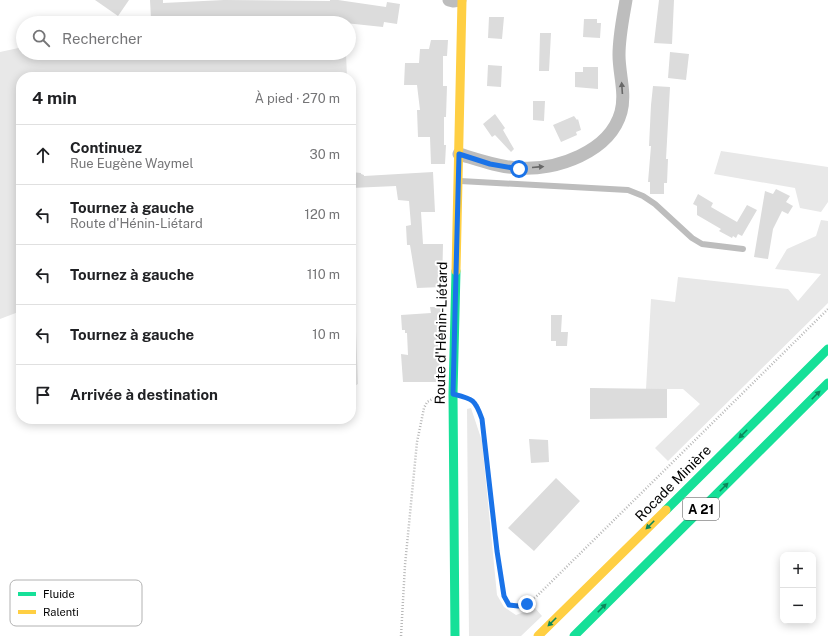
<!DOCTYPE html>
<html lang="fr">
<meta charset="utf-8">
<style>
:root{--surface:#fff;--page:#f2f2f2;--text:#202124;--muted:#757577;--line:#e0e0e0}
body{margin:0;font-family:"Public Sans",sans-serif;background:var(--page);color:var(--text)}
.controls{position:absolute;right:12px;bottom:12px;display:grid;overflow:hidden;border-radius:8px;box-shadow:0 2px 10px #0003}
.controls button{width:36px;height:36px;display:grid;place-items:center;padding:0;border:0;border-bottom:1px solid var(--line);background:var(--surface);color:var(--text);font:20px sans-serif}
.stop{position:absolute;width:12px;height:12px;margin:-9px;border:3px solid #1a73e8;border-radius:50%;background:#fff}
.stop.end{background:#1a73e8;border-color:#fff;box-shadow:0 1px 4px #0008}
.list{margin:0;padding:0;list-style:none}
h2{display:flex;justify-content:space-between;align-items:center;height:52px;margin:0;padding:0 16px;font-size:17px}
h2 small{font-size:13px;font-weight:400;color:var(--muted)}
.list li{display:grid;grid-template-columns:26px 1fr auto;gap:12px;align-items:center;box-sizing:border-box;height:60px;padding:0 16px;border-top:1px solid var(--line)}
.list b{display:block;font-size:15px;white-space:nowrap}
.list p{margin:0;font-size:13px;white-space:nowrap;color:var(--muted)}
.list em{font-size:13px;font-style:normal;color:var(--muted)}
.icon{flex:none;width:22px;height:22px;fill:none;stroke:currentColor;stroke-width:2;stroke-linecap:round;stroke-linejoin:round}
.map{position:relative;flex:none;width:828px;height:636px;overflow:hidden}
.search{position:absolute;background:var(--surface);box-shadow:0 2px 10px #0003;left:16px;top:16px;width:340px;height:44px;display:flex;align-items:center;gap:10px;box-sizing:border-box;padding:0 14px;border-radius:22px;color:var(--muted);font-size:15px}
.panel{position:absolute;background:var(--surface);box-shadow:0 2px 10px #0003;left:16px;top:72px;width:340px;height:352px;border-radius:16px}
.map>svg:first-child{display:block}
.green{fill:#e8e8e8}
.building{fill:#dcdcdc}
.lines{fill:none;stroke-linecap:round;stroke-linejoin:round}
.path{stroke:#b8b8b8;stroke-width:2.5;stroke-dasharray:1 2;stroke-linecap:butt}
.lane{stroke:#bdbdbd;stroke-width:6}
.street{stroke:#bdbdbd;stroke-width:13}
.fast{stroke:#16e098;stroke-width:9}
.slow{stroke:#ffcf43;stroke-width:9}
.oneway{fill:#686868}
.oneway2{fill:#0d865b}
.route{stroke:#1a73e8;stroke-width:5}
.labels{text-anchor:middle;stroke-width:4;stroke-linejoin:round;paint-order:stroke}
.shield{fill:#fff;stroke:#4c4c4c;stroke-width:1}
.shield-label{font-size:13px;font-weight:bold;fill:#000}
.street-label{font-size:14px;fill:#000;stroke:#fff}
.key{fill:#fff;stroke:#b2b2b2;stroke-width:1}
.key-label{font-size:11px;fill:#000}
</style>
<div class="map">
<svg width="828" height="636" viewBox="0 0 828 636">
<rect width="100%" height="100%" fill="#fff"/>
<path class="green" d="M23,47v6h323l1,24h-326v234l-21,8v-267z
M721,151l107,16v35l-7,10 -21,-4 -5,-20 -81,-14z
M351,199l7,185 -7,4z
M821,220l7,1v82l-160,158 -13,-13 45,-44 -17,-15h-37l5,-90 24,3 3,-25 110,12 10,12 23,-27 -46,-5 12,-20 29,-13z
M471,408l11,33 15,154 7,12 12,8 19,-7 7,8 -21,20h-52l-2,-227z"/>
<path class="building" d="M95,0h34l-11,16z
M150,0h13v3l61,-3 106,1v-1h8l48,7 1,-5 13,2 -3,20 -13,-2 -1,5 -38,-4v-1l-27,-4v3h-13v2h-13v-2l-37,-1v3h-13v-3l-21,-1v1l-19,1v2h-38v-5l-13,1z
M659,0h15l-2,44 -18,-1z
M489,17h15l-2,22 -14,-1z
M584,19h13v4h4l-1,15 -17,-1z
M540,33h11l-2,38h-10z
M431,40h17l-1,16h-4v30h4l-1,31h-2v28h2l-1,19h-14l-1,-27h-12l-1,-27h3l-3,-25h-13l1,-22h14l1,-14h9z
M670,52l19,2 -3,26 -18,-2z
M488,65l14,1 -1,21 -14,-1z
M583,67h15v22l-23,-2v-15h8z
M653,86l17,1 -4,72h2l-1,24h-3v11h-14v-12h-2l3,-36h-2l2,-41z
M533,101h12l-1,20 -11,-1z
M495,114l10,14 -2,2 11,19 -3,3 -16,-17 -3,2 -9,-13z
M574,116l3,4 1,-1 3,11 -5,2 1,3 -16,7 -8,-17z
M351,172l10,1v1l3,1v1l69,-4 2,40h-14l2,32h20l-1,43 -25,1 -7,-43h-3l-1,-19 5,-1 -2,-24 -11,-1 -2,-14 -45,2z
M776,189l14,7 -4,6 7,4 -5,8 -6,-3 -9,18 -5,30 -14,-2 11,-66 8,3z
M698,194l15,9 -2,4 26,15 10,-17 10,5 -15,26 -4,-2 -2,4 -3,-2 -1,2 -13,-7 2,-2 -24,-14v-9l-4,-2z
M430,307h11l-2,75h-36l-2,-28 7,1 -1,-22h-2v-3h-3l-1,-15 30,-2z
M551,315h11l-1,17h7l-1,14h-11v-5h-5z
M590,388l77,1v29l-77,1z
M529,439l19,1 1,22 -18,1z
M556,478l24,23 -46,50 -26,-23z"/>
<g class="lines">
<path class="path" d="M467,398l10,6 5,15 15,132 7,45 5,9c13,1 19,-2 29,-10l290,-286
M401,636l4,-71 12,-123 7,-34 3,-6 11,-6"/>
<path class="lane" d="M460,181l168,9 15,6 12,8 37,34 10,6 41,5"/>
<path class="street" d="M449,0l4,1 7,-1
M459,154c20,6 39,13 59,14 38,3 92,-16 103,-56 5,-19 -2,-38 -2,-57 0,-19 4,-37 7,-55"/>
<path class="fast" d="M666,510l162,-161
M455,636l-2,-242 3,-123
M574,636l254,-253"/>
<path class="slow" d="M456,271l6,-271
M538,636l128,-126"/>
</g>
<defs><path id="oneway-solid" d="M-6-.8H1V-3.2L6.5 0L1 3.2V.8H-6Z"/></defs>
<g class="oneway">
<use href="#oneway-solid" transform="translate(622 88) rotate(-94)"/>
<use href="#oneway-solid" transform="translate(538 167) rotate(-5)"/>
</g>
<g class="oneway2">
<use href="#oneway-solid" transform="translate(816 395) rotate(-45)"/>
<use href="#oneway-solid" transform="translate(743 434) rotate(135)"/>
<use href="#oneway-solid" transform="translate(724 487) rotate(-45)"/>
<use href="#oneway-solid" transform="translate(650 525) rotate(135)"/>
<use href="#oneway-solid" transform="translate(602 608) rotate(-45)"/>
<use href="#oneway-solid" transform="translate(552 622) rotate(135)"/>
</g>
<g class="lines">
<path class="route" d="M519,169l-29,-5 -31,-10 -6,240c20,5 22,5 29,25l15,132 7,45 5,9 9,1 9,-2"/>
</g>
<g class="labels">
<rect class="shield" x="683" y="498" width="36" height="22" rx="3"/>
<g class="shield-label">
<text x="701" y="514">A 21</text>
</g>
<g class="street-label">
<text transform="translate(441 333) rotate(-89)" y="5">Route d'Hénin-Liétard</text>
<text transform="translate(673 483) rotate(-45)" y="5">Rocade Minière</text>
</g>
</g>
<rect x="10" y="580" width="132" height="46" rx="6" class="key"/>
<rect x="18" y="592" width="18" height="4" fill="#16e098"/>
<rect x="18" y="610" width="18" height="4" fill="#ffcf43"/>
<g class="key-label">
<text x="43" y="598">Fluide</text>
<text x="43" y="616">Ralenti</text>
</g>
</svg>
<div class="controls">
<button>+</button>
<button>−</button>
</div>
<div class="stop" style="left:519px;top:169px"></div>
<div class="stop end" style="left:527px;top:604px"></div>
<div class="search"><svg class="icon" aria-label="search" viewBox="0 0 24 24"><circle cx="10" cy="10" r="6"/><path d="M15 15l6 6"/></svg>Rechercher</div>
<section class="panel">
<h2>4 min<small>À pied · 270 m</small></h2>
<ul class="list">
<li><svg class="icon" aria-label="ahead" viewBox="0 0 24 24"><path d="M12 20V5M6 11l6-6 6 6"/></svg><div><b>Continuez</b><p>Rue Eugène Waymel</p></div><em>30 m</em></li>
<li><svg class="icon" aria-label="left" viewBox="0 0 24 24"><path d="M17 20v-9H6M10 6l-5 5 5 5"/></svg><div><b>Tournez à gauche</b><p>Route d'Hénin-Liétard</p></div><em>120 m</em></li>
<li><svg class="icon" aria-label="left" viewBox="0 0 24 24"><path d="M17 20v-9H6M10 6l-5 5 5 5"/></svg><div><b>Tournez à gauche</b></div><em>110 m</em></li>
<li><svg class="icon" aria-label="left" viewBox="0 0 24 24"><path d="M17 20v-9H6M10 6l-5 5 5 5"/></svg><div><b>Tournez à gauche</b></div><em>10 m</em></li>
<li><svg class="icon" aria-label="arrive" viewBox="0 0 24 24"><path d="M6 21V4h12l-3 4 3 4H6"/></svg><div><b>Arrivée à destination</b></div></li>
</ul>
</section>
</div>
